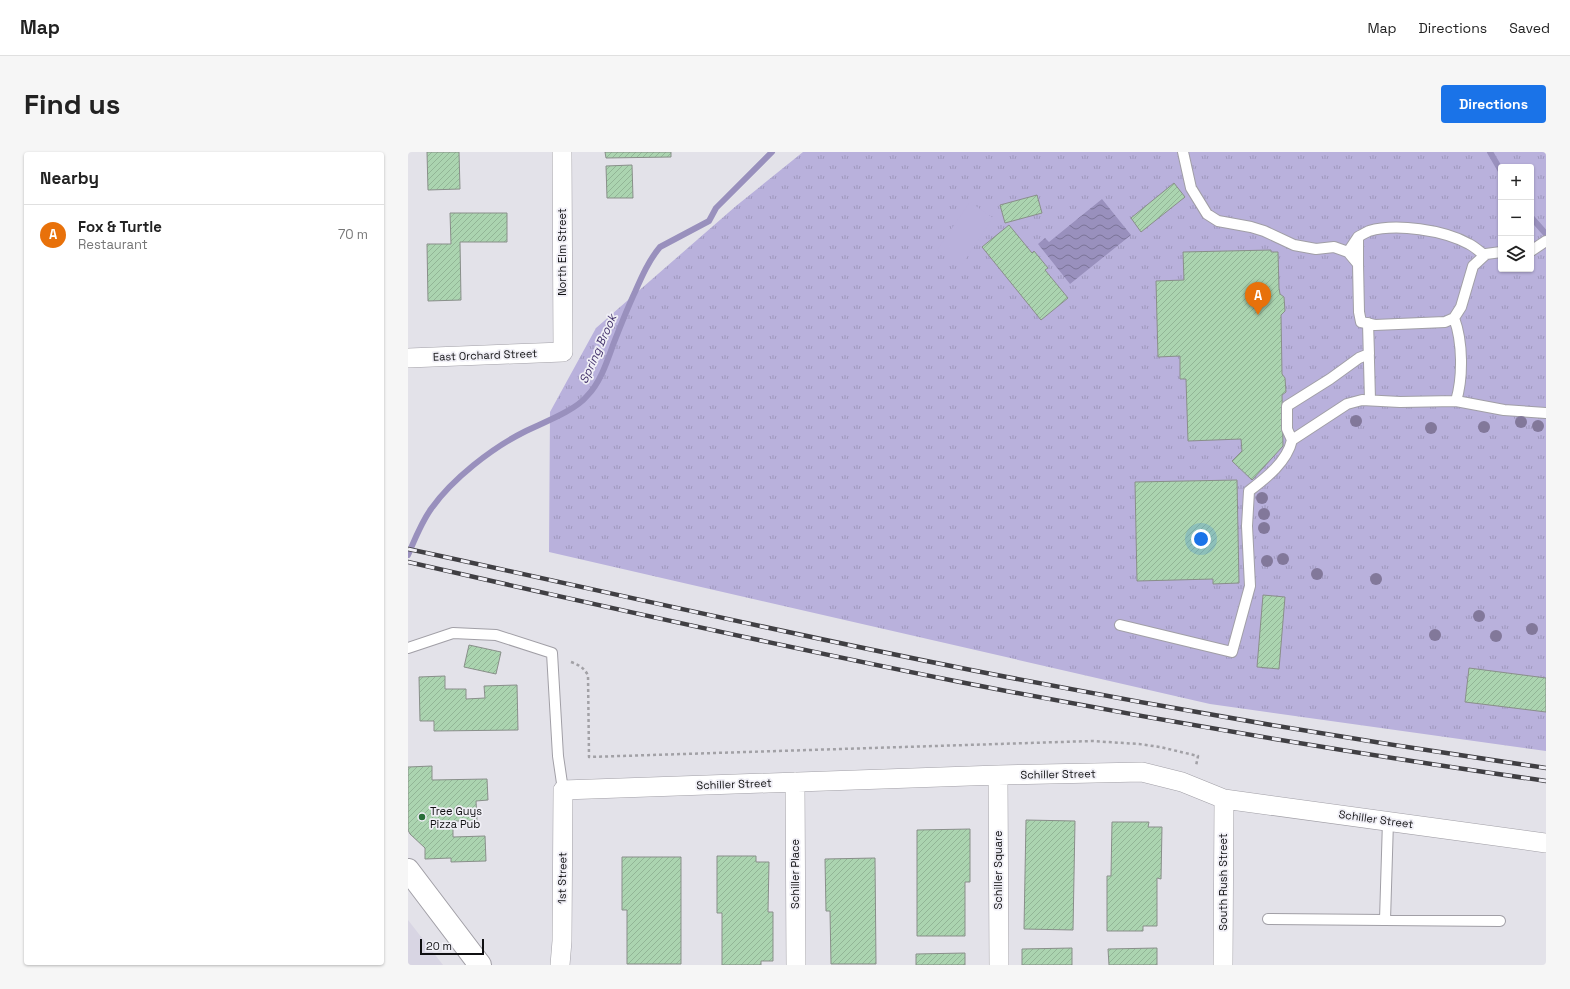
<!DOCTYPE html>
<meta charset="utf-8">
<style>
:root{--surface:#fff;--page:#f6f6f6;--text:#222;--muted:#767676;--line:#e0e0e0;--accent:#1a73e8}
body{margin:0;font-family:"Space Grotesk",sans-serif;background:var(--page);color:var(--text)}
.controls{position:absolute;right:12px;top:12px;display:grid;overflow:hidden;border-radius:4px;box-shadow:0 1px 3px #0004}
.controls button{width:36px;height:36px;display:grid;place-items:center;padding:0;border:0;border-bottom:1px solid var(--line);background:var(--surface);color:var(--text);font:20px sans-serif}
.scale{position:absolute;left:12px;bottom:10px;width:64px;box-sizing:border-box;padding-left:4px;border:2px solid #101012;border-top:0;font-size:11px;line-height:14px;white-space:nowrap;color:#101012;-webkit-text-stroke:3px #f0eff6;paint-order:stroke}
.you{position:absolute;left:793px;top:387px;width:14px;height:14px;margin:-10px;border:3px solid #fff;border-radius:50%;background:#1a73e8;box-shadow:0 0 0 6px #1a73e833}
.badge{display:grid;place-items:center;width:26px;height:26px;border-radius:50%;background:var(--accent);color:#fff;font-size:13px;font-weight:700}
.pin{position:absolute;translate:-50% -33px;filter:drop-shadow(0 1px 2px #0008)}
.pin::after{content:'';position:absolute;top:21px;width:14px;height:12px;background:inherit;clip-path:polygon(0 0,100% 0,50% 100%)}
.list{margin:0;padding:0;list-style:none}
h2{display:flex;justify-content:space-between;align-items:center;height:52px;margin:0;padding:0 16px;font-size:17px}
h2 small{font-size:13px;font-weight:400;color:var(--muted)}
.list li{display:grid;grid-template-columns:26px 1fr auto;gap:12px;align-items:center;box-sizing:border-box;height:60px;padding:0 16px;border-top:1px solid var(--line)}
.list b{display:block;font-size:15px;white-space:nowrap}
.list p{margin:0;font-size:13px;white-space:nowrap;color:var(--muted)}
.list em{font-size:13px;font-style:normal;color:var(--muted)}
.icon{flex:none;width:22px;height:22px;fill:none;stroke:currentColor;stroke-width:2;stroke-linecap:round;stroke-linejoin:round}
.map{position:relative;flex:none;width:1138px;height:813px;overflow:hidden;border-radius:4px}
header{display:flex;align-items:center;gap:24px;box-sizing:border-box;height:56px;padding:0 20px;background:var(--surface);border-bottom:1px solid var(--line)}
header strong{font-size:19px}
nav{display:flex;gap:22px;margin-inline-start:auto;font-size:14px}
.intro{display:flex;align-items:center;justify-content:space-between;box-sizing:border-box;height:96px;padding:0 24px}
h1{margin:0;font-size:28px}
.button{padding:10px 18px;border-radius:4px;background:var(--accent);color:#fff;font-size:14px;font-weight:700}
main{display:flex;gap:24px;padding:0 24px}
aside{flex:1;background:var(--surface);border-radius:4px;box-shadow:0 1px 3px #0004}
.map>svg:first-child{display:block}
.built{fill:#d8d5e3}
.grass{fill:url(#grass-tufts);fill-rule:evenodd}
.pitch{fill:#b9b1dc}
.water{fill:url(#water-waves)}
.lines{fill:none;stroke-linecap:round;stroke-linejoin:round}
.stream{stroke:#9990bd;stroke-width:6}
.building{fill:url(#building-hatch);stroke:#898f8a}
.lane-casing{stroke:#a19fa6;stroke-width:12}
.street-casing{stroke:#a19fa6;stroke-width:20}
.primary-casing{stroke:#a19fa6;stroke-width:24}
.path{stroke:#a2a1a6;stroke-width:2.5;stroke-dasharray:3 3;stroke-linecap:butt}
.lane{stroke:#fff;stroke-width:10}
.street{stroke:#fff;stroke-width:19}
.primary{stroke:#fff;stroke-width:22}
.rail-casing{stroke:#403f43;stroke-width:4.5}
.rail{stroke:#f0eff6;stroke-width:3;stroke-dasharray:9;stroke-linecap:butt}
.tree{fill:#82789a}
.poi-dot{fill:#286d38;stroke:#f0eff6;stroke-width:1.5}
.labels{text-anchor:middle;stroke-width:3.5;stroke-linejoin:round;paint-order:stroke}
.street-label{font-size:11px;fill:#101012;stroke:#f0eff6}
.poi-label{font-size:11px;fill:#101012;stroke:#f0eff6;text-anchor:start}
.water-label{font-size:12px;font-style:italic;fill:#403069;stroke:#f0eff6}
</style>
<header>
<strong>Map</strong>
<nav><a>Map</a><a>Directions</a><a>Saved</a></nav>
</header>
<div class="intro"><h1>Find us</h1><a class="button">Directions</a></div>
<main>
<aside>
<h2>Nearby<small></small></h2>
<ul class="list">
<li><span class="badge" style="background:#e8710a">A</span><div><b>Fox &amp; Turtle</b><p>Restaurant</p></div><em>70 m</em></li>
</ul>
</aside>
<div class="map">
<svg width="1138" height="813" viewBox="0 0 1138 813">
<defs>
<pattern id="grass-tufts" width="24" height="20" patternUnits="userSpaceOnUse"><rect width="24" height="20" fill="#b9b1dc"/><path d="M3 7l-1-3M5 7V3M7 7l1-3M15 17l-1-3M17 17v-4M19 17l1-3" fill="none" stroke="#9e97bc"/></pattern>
<pattern id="water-waves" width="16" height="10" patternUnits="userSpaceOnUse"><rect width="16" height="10" fill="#9990bd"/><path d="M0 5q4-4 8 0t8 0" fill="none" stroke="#7b7498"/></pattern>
<pattern id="building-hatch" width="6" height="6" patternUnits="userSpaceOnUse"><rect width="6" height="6" fill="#abd4b0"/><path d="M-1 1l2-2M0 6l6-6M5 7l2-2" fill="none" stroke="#92b596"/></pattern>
</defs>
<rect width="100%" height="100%" fill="#e3e2e9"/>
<path class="built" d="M0,768l35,45h-35z"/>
<path class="grass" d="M395,0h743v599l-336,-47 -661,-152 1,-140 46,-84 140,-122zM1093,15h30v102h-30z"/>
<path class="pitch" d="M562,50l23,16 -32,48 -24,-16z"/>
<path class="water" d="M694,47l29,36 -61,49 -32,-40 7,-6 4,4z"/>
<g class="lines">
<path class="stream" d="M1082,0l11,19
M1123,65l15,17
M0,403c7,-16 13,-32 23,-46 21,-30 61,-61 93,-77 18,-9 51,-21 63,-36 13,-13 20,-34 26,-51 7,-18 14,-36 22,-53 7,-16 14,-32 25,-45l49,-26 7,-13 56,-56"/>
</g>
<path class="building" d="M19,0h32l1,37 -32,1z
M197,0h66v5l-65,1z
M224,13l1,33h-26l-1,-32z
M766,31l11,14 -44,35 -10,-14z
M629,43l5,18 -37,10 -5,-18z
M42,61h57v29h-47l1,58 -33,1 -1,-57h24z
M601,73l23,28 2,-2 14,17 -3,2 23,28 -27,22 -59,-73z
M863,98v2h7l1,36 1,6 4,3 1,14 -4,4 1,59 3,4 1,14 -4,3 1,51 -31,34 -20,-19 10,-10 -1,-12 -53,2 -2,-62h-6v-23l-22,1 -2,-76 28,-1 -1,-28z
M829,328l2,103 -26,1v-5l-76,2 -2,-99z
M855,443l22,2 -6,72 -22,-2z
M61,493l32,7 -5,22 -32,-7z
M1061,516l77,10v34l-81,-10z
M37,524v13h21v10l19,-1 -1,-12 33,-1 1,45 -84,1v-10h-14l-1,-44z
M24,614v14l55,-1 1,21 -12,1 1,20h-24v16l32,-1 1,25 -35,1v-4l-26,1v-11l-15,-14 -2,-4v-63z
M618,668l49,1 -2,109 -49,-1z
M704,670h37l-1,5h14l-1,52 -4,-1v48h-14v5h-36v-55h4z
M562,677v53h-5v54h-48v-106z
M309,704h39v6h13l-1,50h5v49h-12v4h-39v-52h-5z
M214,705h59v107h-54v-54h-5z
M467,706l1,106h-45l-1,-53h-4l-1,-52z
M664,796v17h-50v-16z
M749,796v17h-48l-1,-16z
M557,801v12h-49v-11z"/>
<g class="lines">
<g class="lane-casing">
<path id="lane" d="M775,0l8,36 16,26 11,7 33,6 13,4 30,14 22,4 18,-2 14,5 10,12v-27l-10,15
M950,85c3,-2 7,-4 11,-6 27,-8 75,-1 100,13 6,3 10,7 15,11
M1123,99l15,-10
M950,112l1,48 2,10 14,3 70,-3 9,-4 7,-11 12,-41 13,-12 15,-2
M1048,249l48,9 42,3
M884,288l-5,-11v-23l43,-27 29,-21 10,-4 -1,-31 2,77
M712,473l112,27 18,-66 -3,-60 2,-35c17,-13 38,-29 43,-51l55,-36 15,-4 38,2 56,-1c7,-23 7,-59 -2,-83
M0,496l45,-15 43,2 56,18 6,103 5,34
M860,767l232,2
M977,768l3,-99"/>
</g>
<g class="street-casing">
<path id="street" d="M0,206l155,-6 -1,-200
M590,623l1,190
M387,630l1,183
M152,813l2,-24 1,-151 435,-15 144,-3 40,10 42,17 322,44
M815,813l1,-166"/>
</g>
<g class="primary-casing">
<path id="primary" d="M0,718l72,95"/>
</g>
<path class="path" d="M163,510c8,3 12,5 17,13l1,82 503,-16 47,3 21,3 38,9 -2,10"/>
<use href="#lane" class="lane"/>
<use href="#street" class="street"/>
<use href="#primary" class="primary"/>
<g class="rail-casing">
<path id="rail" d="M0,397c186,40 371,83 558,120 192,38 386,71 580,99
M0,410c184,42 368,83 552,120 194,38 390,71 586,99"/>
</g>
<use href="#rail" class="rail"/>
</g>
<g class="tree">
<circle cx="948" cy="269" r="6"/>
<circle cx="1113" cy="270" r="6"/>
<circle cx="1130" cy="274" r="6"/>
<circle cx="1076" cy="275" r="6"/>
<circle cx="1023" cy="276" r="6"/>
<circle cx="854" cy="346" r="6"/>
<circle cx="856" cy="362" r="6"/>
<circle cx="856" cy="376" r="6"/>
<circle cx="875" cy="407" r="6"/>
<circle cx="859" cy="409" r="6"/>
<circle cx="909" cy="422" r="6"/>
<circle cx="968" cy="427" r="6"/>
<circle cx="1071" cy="464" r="6"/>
<circle cx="1124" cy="477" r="6"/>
<circle cx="1027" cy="483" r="6"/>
<circle cx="1088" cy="484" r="6"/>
</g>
<circle class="poi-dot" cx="14" cy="665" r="4"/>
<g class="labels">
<g class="street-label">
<text transform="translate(154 100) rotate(-90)" y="4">North Elm Street</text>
<text transform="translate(77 203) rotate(-2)" y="4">East Orchard Street</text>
<text transform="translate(650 622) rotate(-1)" y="4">Schiller Street</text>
<text transform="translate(326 632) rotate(-2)" y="4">Schiller Street</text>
<text transform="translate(968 667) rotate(8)" y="4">Schiller Street</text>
<text transform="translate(590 718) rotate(-90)" y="4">Schiller Square</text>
<text transform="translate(387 722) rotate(-90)" y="4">Schiller Place</text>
<text transform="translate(154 726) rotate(-89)" y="4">1st Street</text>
<text transform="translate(815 730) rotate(-90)" y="4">South Rush Street</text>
</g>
<g class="poi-label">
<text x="22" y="663">Tree Guys<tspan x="22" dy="13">Pizza Pub</tspan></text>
</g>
<g class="water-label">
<text transform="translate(190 197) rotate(-66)" y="4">Spring Brook</text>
</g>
</g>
</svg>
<div class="controls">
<button>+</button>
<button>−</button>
<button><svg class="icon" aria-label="layers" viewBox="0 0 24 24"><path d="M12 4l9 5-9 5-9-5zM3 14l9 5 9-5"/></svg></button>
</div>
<div class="scale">20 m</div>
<div class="you"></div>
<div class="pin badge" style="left:850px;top:163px;background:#e8710a">A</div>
</div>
</main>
